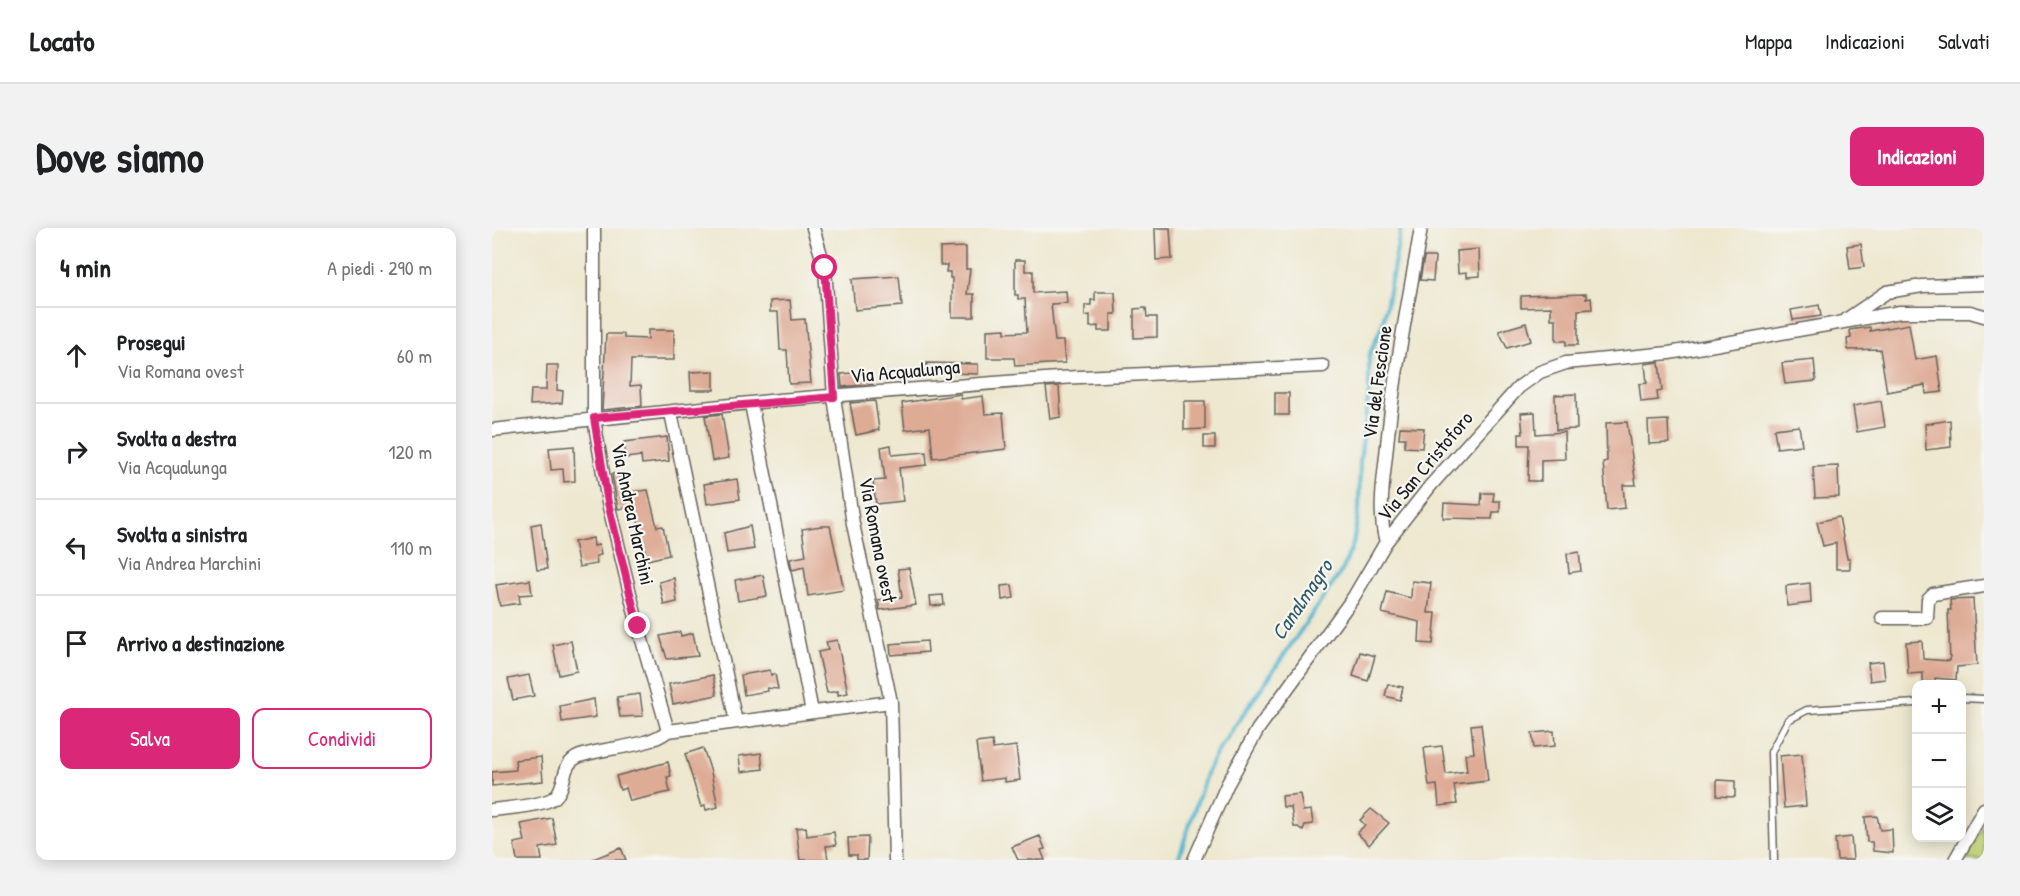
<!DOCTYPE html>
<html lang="it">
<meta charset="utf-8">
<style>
:root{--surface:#fff;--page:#f2f2f2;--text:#202124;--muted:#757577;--line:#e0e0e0;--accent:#db2777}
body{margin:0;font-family:"Patrick Hand",sans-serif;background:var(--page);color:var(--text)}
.controls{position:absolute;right:18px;bottom:18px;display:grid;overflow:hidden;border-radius:12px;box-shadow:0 3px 15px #0003}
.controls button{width:54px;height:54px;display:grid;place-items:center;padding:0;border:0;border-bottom:2px solid var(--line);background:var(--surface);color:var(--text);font:30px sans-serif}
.stop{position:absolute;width:18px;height:18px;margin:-14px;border:4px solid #db2777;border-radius:50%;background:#fff}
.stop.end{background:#db2777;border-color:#fff;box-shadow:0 2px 6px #0008}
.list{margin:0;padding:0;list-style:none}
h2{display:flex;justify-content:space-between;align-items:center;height:78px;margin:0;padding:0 24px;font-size:26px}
h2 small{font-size:20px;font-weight:400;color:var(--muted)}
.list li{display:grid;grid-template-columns:39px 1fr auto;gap:18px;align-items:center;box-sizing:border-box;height:96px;padding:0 24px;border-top:2px solid var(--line)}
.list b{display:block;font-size:22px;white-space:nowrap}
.list p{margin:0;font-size:20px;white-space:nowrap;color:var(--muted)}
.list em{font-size:20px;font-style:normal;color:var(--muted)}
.actions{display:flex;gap:12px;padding:18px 24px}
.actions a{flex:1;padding:14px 0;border:2px solid var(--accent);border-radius:12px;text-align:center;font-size:21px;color:var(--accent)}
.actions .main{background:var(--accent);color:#fff}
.icon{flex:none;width:33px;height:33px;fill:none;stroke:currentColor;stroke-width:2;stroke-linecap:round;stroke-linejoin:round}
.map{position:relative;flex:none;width:1492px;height:632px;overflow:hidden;border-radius:12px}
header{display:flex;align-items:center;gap:36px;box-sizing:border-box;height:84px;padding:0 30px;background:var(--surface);border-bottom:2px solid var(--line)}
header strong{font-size:28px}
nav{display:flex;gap:33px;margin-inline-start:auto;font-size:21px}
.intro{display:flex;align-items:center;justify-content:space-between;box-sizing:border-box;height:144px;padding:0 36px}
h1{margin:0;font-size:42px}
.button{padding:15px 27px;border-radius:12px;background:var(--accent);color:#fff;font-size:21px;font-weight:700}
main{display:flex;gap:36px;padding:0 36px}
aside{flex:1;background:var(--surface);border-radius:12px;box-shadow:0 3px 15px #0003}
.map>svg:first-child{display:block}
.green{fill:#bccf72;stroke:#6c7647;stroke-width:1.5}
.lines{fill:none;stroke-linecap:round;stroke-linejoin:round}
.stream{stroke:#4fb5cd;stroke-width:4}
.building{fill:#deab95}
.service-casing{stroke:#66635b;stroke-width:9}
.minor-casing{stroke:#66635b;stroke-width:15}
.service{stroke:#fff;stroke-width:6}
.minor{stroke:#fff;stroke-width:12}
.route{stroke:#db2777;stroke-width:8}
.labels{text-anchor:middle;stroke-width:4.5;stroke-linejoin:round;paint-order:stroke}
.street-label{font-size:20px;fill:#1c1c1c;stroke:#f6f6f2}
.water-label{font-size:21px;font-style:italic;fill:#305963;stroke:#f6f6f2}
</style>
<header>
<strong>Locato</strong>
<nav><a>Mappa</a><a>Indicazioni</a><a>Salvati</a></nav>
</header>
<div class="intro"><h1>Dove siamo</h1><a class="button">Indicazioni</a></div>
<main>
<aside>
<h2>4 min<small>A piedi · 290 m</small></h2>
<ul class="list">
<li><svg class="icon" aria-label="ahead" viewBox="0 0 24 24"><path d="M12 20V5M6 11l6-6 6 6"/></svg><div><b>Prosegui</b><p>Via Romana ovest</p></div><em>60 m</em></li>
<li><svg class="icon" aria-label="right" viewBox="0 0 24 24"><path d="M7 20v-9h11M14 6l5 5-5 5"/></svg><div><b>Svolta a destra</b><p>Via Acqualunga</p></div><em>120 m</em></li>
<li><svg class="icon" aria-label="left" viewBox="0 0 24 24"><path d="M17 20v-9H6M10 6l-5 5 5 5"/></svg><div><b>Svolta a sinistra</b><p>Via Andrea Marchini</p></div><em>110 m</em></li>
<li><svg class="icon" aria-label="arrive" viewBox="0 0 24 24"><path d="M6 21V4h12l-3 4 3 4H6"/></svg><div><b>Arrivo a destinazione</b></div></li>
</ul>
<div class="actions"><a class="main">Salva</a><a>Condividi</a></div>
</aside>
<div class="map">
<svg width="1492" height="632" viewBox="0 0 1492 632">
<rect width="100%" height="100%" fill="#f6f6f2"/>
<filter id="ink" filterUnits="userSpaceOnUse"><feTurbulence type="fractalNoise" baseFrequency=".0167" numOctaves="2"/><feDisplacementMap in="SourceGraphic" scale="12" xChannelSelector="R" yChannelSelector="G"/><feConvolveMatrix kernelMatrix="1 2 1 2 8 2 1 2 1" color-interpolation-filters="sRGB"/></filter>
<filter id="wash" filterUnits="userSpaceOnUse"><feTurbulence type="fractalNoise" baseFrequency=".008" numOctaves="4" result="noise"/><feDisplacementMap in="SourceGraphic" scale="24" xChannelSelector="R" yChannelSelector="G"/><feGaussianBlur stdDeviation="1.35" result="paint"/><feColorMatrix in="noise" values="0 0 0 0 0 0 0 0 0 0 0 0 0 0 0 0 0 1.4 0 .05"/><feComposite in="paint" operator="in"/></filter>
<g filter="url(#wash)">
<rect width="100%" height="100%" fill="#eee8d0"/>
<path class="green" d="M1492,597v35h-20z"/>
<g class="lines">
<path class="stream" d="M686,632l29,-89 11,-20 125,-182 10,-25 6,-35 1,-48 9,-69v-36l14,-33 18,-95"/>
</g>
<g id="blocks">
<path class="building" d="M663,0h15l2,31 -16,1z
M1369,16l3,23 -14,2 -3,-23z
M474,19v22h4l-3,25h7v23h-22v-39h-2v-6h-4l1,-7h-7v-17z
M987,21l1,27 -13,1v-5l-9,1 -1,-22z
M932,29h11l-2,24 -13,-1z
M523,32h10v11h8v22l33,-2 1,12 -16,1 4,37h8l2,22 -50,3 -1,-8h-27v-28l18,-1v4l22,-1 -2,-33h-7v-4h-3z
M407,48l3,30 -47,4 -3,-31z
M603,64h20l1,22h-5v17h-13v-5l-8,1v-12l-5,1v-11h6v-5h4z
M1094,66v5l5,-1 1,11 -14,1v35h-12v-4h-10v-22h-5v-12l-30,1v-12z
M298,72l2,20 13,-1 6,64 -22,1 -2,-34h-7l-2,-38h-8v-11z
M1327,77l2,11 -28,4 -2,-10z
M654,80l1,9h10v20l-23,1v-29z
M1034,95l5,18 -24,7 -8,-17z
M1417,96l6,36 22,-4 5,36 -16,2 -1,-9 -38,7 -7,-43 -32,1 -1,-11 4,-1 -1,-8 20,-3v4z
M156,102h26v30h-43l-1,26 11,-1 1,21 -40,4 4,-76h18v4l24,1z
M1322,132l2,21 -31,3 -3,-21z
M1167,134l3,29 -5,1 1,8 -17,2 -2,-18 8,-1 -2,-19z
M435,135l51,1v10l-52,-2z
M55,137h11l-1,25 6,1 -1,12 -32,2 1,-15h15z
M222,143v19h-23l-1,-18z
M371,144v3h9l1,9 -31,3 -1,-13z
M567,158l2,31 -11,2 -4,-32z
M783,165h14v22h-14z
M469,166v5l22,-3 2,18 18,-1 3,36 -73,9 -3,-31 -25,3 -3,-27z
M1084,166l1,35 -21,1 -1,-35z
M383,173l4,29 -23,5 -6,-32z
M692,173h21v28l-21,1z
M1389,173l4,26 -28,5 -4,-26z
M1043,184l1,22 28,-2 1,27 -24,1v21h-13l1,-36h-10v-11h4l-2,-21z
M230,186l7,44 -17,3 -7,-45z
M1176,192l1,23 -20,1 -1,-23z
M1458,192l1,27 -25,3 -1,-26z
M1135,194l9,63h-13l2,23 -18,2 -4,-48 4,-1 -1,-38z
M1307,198l3,19 -25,3 -3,-19z
M908,199l24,1 -2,20 -18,-1 1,-9h-6z
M712,208h11v12h-11z
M175,209l2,24 -27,3 -1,-8 -15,2 -2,-16z
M399,217l1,10 34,-3 1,13 -28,3 4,33 -27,3 -3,-23 12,-1 -4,-33z
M82,218l1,35 -11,1 -1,-13 -12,1 -2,-22z
M1346,238l1,31 -24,1 -2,-31z
M126,245l5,20 25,-3 9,37 6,-1 6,29 -22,5 -11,-48 -5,1 -1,-6 -12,2 -6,-35z
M245,251l3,20 -33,5 -3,-20z
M990,265h12l-1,8h7v11h-7l-1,7 -49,-1 1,-15 37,2z
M1347,289l8,41h3v11h-14v-26l-13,3 -6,-24z
M49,295l6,46 -10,1 -6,-45z
M258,298l4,23 -27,4 -3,-20z
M329,298h9l14,64 -36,6 -4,-29 -12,3 -2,-11 16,-3 -4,-27z
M101,310l1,8 5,-1 2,10 -5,1 1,8 -18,3 -5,-25z
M1087,324l2,19 -12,2 -2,-19z
M417,340l7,37 -36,5 -2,-10 24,-3 -4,-28z
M271,347l4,21 -29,5 -3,-21z
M182,350l3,24 -13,3 -5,-23z
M38,352l2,14 -13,1 1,8 -20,3 -4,-21z
M920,353l19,2 -3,30h8l-3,31 -14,-1 1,-21 -38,-9 5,-21 24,6z
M1318,355l1,20 -24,3 -1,-20z
M520,357l2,13 -12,2 -1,-14z
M451,367l1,10 -13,1 -1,-10z
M1481,371l4,66 -20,2 -1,13 -21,-2v6h-12v-11l-15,1 -2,-32 16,-1 1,18 27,2 -2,-51h3l-1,-10z
M188,404l1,4 12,-3 5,23 -31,3 -7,-23z
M345,412l11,53 -10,2v-4l-11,2 -9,-41 10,-2 -2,-8z
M79,413l6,30 -18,4 -6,-30z
M435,413l1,11 -37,3 -1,-11z
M868,424l15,4 -7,25 -15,-5z
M1391,433l2,18 -15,2 -2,-18z
M278,442l1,5 4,-1 3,15 -11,-1 1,3 -24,4 -3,-20z
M37,447l5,21 -21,4 -5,-21z
M221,447l4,20 -44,9 -4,-20z
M896,456l15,3 -3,13 -15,-4z
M148,466l3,22 -23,1 -3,-20z
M102,471l2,18 -34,5 -2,-16z
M989,496l7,57 -34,4 3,19 -18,2 -2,-21 -8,1 -5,-38 18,-2 4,28 21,-3 -2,-17 9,-1 -3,-28z
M1062,503l1,15 -21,2 -2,-15z
M500,513l1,8 23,-3 4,34 -15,2v-4l-24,3 -5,-38z
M211,520l8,24 7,35 -12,3 -1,-4 -4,1 -16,-53z
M269,525l2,16 -22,3 -2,-16z
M1310,526l4,52 -22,2 -4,-52z
M49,529l2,24 -51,5v-14l24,-2 -1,-10z
M176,534l3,14 -4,1 3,15 -40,9 -4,-13 -6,2 -4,-14z
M1225,552l18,1v16l-18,-1z
M808,566l3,17 8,-1 2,14 -8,1 -2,6 -5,-4h-4l-3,-20h-8l-1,-11z
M879,581l18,14 -20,22 -12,-12 8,-8 -5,-5z
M1385,588l3,14 12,-1 1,24 -20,-2 -1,-9h-5l-2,-25z
M60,590l5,27 -17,3 2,12h-25l-3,-17 11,-2 -4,-17z
M314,599l1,9 27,-4 2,13 -10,1 2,14h-28l-4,-32z
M548,608l5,13 -4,1 4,10h-27l-6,-13z
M376,609l-1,23h-10v-5h-8l-1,-17z
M1359,609l2,23h-16l-2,-21z
M129,620l5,12h-33v-1z"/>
</g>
</g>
<g filter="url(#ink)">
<use href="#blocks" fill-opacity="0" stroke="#66635b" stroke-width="1.5"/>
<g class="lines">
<g class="service-casing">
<path id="service" d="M1470,470l22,1
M1282,632l-3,-108 17,-32 19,-10 109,-7"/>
</g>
<g class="minor-casing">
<path id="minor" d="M102,0v191l14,84 30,123 30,105
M321,0l12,40 9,129 19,127 38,178 4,158
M1355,91l40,-27 35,-6 62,-2
M259,176l61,308
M179,185l65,309
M0,202l287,-30 279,-22 265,-12
M894,314c-8,-28 -3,-58 0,-87 7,-76 22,-151 35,-227
M1390,390h45l1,-19 5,-5 51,-8
M0,582c15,-2 52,-4 63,-13 13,-12 4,-33 25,-41 28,-10 64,-7 88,-25l223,-29
M702,632l33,-75 31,-56 95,-131 33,-56 45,-57 88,-98 21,-15 26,-9 103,-10 231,-41h70l14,4
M1463,632l29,-51"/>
</g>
<use href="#service" class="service"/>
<use href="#minor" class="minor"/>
</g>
</g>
<g class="lines" filter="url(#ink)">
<path class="route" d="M146,398l-30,-123 -14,-85 240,-21 -9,-129"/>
</g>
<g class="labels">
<g class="street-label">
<text transform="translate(413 143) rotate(-5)" y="7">Via Acqualunga</text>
<text transform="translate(885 154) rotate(-82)" y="7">Via del Fescione</text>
<text transform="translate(933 238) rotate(-50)" y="7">Via San Cristoforo</text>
<text transform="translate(141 286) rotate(78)" y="7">Via Andrea Marchini</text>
<text transform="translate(386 312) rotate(79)" y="7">Via Romana ovest</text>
</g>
<g class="water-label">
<text transform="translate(810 372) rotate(-56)" y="7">Canalmagro</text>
</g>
</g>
</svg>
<div class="controls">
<button>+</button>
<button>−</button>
<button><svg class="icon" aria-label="layers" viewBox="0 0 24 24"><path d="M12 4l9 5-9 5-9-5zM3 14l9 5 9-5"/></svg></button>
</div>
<div class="stop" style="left:333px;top:40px"></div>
<div class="stop end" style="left:146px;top:398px"></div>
</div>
</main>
